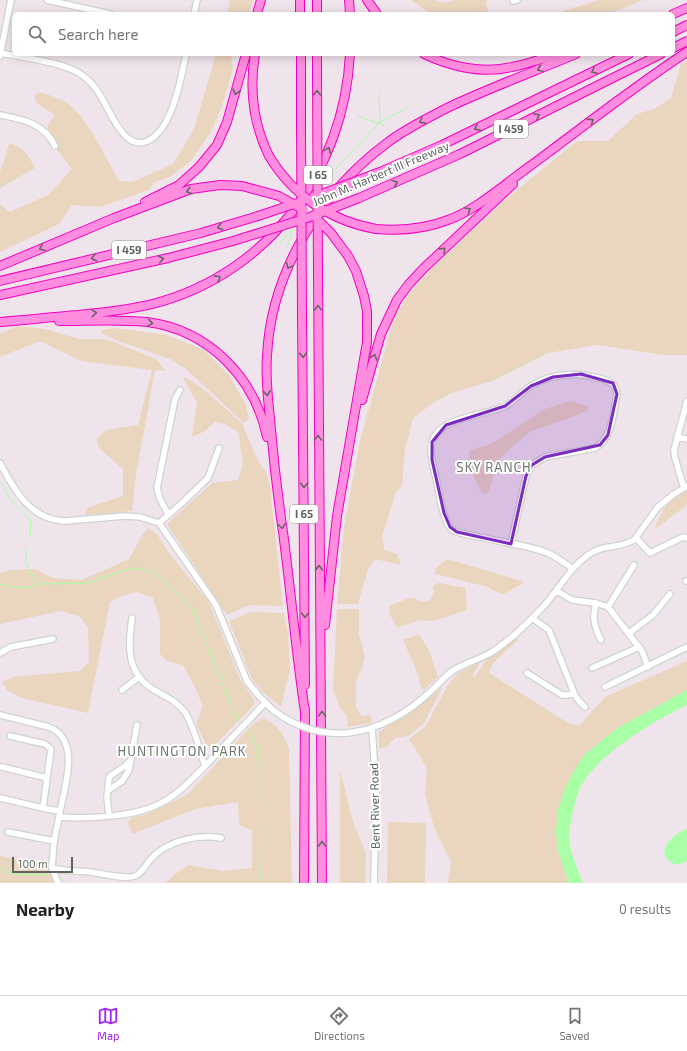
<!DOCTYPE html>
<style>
:root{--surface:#fff;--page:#f2f2f2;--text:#222;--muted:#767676;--line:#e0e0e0;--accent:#a421f9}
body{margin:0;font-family:"Exo 2",sans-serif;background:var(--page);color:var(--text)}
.scale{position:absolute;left:12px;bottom:10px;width:61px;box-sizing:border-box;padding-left:4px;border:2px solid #5c665d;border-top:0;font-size:11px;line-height:14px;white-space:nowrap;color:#5c665d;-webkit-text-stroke:3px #fff;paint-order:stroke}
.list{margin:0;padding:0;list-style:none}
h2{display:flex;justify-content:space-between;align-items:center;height:52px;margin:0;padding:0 16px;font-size:17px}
h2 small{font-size:13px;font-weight:400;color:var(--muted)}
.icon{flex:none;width:22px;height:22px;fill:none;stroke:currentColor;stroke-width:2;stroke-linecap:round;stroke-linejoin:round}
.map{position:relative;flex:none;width:687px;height:883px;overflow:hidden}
.search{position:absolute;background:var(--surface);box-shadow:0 2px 10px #0003;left:12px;right:12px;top:12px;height:44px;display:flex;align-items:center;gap:10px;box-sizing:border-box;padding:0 14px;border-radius:6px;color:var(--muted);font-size:15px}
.sheet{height:112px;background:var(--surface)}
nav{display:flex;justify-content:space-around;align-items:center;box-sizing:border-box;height:56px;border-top:1px solid var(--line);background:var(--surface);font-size:11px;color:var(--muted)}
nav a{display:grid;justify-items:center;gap:2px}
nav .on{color:var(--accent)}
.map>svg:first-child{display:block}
.green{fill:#ead5be}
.water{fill:#a8ffa5}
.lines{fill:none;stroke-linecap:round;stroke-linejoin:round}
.stream{stroke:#a8ffa5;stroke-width:1}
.minor-casing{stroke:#cdd4ce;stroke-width:8}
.highway-casing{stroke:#f400bf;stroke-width:10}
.minor{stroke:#fff;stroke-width:5.5}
.highway{stroke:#ff8cdf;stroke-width:8}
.minor-bridge-casing{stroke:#cdd4ce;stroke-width:8;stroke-linecap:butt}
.highway-bridge-casing{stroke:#f400bf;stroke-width:10;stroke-linecap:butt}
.minor-bridge{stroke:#fff;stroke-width:5.5}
.highway-bridge{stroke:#ff8cdf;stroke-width:8}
.oneway{stroke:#646864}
.marked{fill:#7b2cbf;fill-opacity:0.2;stroke:#7b2cbf;stroke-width:3;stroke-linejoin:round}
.labels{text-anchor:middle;stroke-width:4;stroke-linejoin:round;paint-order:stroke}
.shield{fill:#fff;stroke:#8d948e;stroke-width:1}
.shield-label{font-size:11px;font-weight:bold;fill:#5c665d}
.street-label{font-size:12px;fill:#5c665d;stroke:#fff}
.neighbourhood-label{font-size:13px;letter-spacing:1px;fill:#6d786d;stroke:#fff}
</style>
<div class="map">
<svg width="687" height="883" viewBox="0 0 687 883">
<rect width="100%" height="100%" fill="#f0e4ec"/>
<path class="green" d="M230,0h23l-3,14h-23z
M411,0h24l10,3 9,-3h33l-1,3 3,11h-58z
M599,0h44l-34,14h-55z
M216,54h18l-3,4 2,11 -10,34 -11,27 -21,31 -21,16 -16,5 -5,8 -49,17 -28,-2 -13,19 -59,28v-48l10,8 38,-17 24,-26 -14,-18 -11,-25 8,-11 -20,-13v-7l3,-3c10,2 27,8 34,15 18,16 35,53 47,74l13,1 41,-18 21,-35z
M687,61v294h-23l-67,-10 -49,8 -53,27 -43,13 -19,10 -20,15 -8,32 -3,36 -6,6 -14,44 2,13 13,5 4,11 -26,-6 -7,10 -10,35h-21l7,-77 16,-86 33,-120 15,-26 24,-27 73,-68 72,-59h31l29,-27 17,-5 17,-11 10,-34z
M9,143c16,5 19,12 26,25l-35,20v2v-19l3,-6z
M18,326l27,3 34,10h27l50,20 10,12 -11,-1 -20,111 -3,30 -47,4 2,-7 36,-12v-27l-24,-21 -2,-9 9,-9 32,-5 14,-55 -71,-9 -41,-20 -40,16v-23z
M115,328l52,7 37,15 25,25 17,30 3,14 -5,4 -58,-54 -16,-10 -52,-18 -17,-8 1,-3z
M185,377l17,11 40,35 16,38 8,11 4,14 13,120 -34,-1 -22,10 -60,-91 45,-41 26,-3 5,-17 -5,-31 -13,-8 -10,-2 -10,9 -13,6 5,-34 -14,-25z
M570,401l18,5v5l-58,21 -23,19 -10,12 -9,31 -6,-2c-8,-14 -15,-25 -12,-42l21,-6 54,-35z
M684,492h3v13l-33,25c9,-22 10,-25 30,-38z
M148,528l9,6 12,19 40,49 31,77 15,22 -2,5 -41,42 -5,-2 -11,-22 7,-18 -9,-21 -11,-20 -16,-4 -7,-7v-34l-7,-22 -16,-6 -15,4 -12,6 -22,111 -66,-15 -15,-8 -5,-8 11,-5 66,-6 10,-9 -1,-35 -9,-11 -18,-5 -61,13v-51l11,-3 24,-1 17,9 29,2 28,-12 20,-9 12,-22z
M447,559l78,23 -23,13 -14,-8 -53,-13v-5z
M438,583l27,5 2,22 -33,11 -14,-1 -23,8 -7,-13 -1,-9 20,-8h5l7,4 9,-2 4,-7 -1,-7z
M337,609h22v25l6,23 -2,8 -7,17v26l6,8 8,-1 2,2 -1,6 -23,4 -1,-11 -7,-8 -7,-19z
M251,612l33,1 4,21 2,36 -9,37 -18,-15 -11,-13 -23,-58z
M419,634l10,16 9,27 -14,13 -4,-4 -2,-12 -15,-34z
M515,638l3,2 -25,23 -4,10 79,50 11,3 26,-29 82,-36v29l-71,39 -32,26 -26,96 11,32h-121l3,-21 -17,-35 -9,-32 2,-27 -18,-29 17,-13 21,-40 12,-14 21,-10 -8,14 3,1 11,-17z
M443,687l-19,36 -16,13 -13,2 -8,9 -8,2v-17z
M263,718c16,8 19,13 26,31l3,134h-127l8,-7 15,-11 35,6 29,-3v-38l-13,-5 -1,-23 -43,7 -63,25 -4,-12 4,-5 13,-2 42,-20 67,-72z
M340,770l13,52 13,31 -1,30h-25z
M388,822l38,1 -1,60h-38z
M0,856l46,9 9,18h-55z"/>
<path class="water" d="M687,690v15c-33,16 -88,48 -106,81 -6,13 -11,36 -12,50 0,15 9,34 14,47h-14l-11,-32 -2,-20 2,-22 8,-23 9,-17 9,-14 32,-26z
M687,829v32c-3,1 -6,3 -9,3 -3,1 -6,-1 -9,-3 -14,-11 7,-29 18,-32z"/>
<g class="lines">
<path class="stream" d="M379,93l1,28 -1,2
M357,116l27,9
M321,189l16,-22 42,-44 31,-17
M280,243l16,-18
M287,248l6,-19
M0,482l11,18 20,21 -1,15
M26,548v15l12,21
M0,584l12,3 17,1 10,-4 50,-1 36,-13 12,-2 17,5 13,10 24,23 46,113 3,2
M248,730l6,9 5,15 1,129
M0,868l12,6 35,1
M61,878l5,5"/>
<g class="minor-casing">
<path id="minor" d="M47,0l63,14
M513,1l4,-1
M194,14l3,-14
M1,53c20,4 66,10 81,22 21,15 25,39 40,57 5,7 14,13 23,10 27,-9 36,-63 41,-88
M0,56l11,-56
M0,115c22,4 44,8 55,31
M677,437l10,2
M0,463c14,27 31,57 65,58l60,-5 15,1 19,6 57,82 31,76 12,15 15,15
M684,488l-9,-30 -1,-8 13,-49
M168,514l-8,-15 -3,-11 18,-89 5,-9
M159,523l23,-20 26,-25 11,-30
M636,538l14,15 33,-16 4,1
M511,544l15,-68 6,-11 13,-8 50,-9c18,-10 18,-36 22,-54 -2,-12 -8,-13 -19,-16 -23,-6 -46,-5 -67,8 -10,6 -16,15 -26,20 -22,11 -73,10 -74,43 0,13 5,26 7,39 2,9 3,20 7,29 1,5 4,10 8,13 9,5 23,6 32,8 19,5 49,8 65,16 8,4 16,10 23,15
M686,581h1
M557,591l15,9 24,3 12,4 34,44 6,16
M596,603c-4,15 -2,23 5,37
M608,607l26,-42
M132,618c-4,28 -6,55 22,72 11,6 22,11 30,21 10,14 15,38 21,55
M532,618l17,12 25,63 4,7 7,7
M629,633l24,-18 17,-21
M0,653l11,-6 42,-8
M592,668l47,-21
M527,673l35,22h6l6,-2
M605,687l82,-40
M122,690l17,-13
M0,715l49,12c34,14 14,63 10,90 28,2 75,0 100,-13 19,-9 34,-26 49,-41 19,-20 38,-40 57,-60
M372,728l4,61 -2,94
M348,733c32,-4 60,-20 83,-42 7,-6 12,-13 20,-19 12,-9 28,-12 41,-20 17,-11 34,-27 48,-42 17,-17 28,-41 48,-55 14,-11 32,-6 46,-15l24,-33 16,-13 13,-8
M10,736l35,8 6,5 -8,59
M2,767l45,11
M109,790l13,-9 7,-11 8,-45
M0,798l47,11 13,2
M109,815l-2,-18 2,-19 1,-2 15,-10 4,-4
M8,832l46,9
M52,868c13,3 25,3 37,4 13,1 35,8 46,4 6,-2 11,-11 15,-16 16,-19 47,-26 71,-22
M58,883l-6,-15 2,-27 5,-24"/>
</g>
<g class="highway-casing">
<path id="highway" d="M300,0v14
M317,0v14
M349,0l1,14
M367,0l10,14
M257,14l4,-14
M673,14l14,-6
M673,32l14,-7
M673,48l14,-7
M255,54c-6,36 -2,69 14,102
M301,54v74
M317,54v23
M424,54c27,13 59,20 88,13 15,-3 30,-8 45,-13
M380,172l62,-27 187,-91
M359,198l101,-44 201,-100
M145,202l34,-17 20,-18 18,-22 10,-23 19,-68
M376,229c25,2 49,0 72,-9 27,-10 51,-31 74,-48 55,-40 108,-83 165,-120
M0,266l114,-48 77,-29 29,-4 22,1
M318,272c0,204 4,407 4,611
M0,281l201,-48 57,-17
M0,295l168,-37 65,-17
M302,316l3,369
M59,321c29,0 59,-2 88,1 62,8 108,56 120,115
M0,322c26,-2 52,-5 78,-7 26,-3 53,-5 78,-12 114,-31 188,-133 194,-249
M362,400l19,-66 16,-34 12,-16 15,-16 89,-84
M325,625l12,-109 30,-174v-31l-3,-15 -8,-25 -8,-15
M305,712c-9,-60 -14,-120 -22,-180 -5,-34 -9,-68 -12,-102 -2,-25 -6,-49 -4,-74 4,-84 53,-163 120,-213 18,-14 39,-24 60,-35 42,-20 86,-36 129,-54
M304,883l1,-174"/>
</g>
<use href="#minor" class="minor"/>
<use href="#highway" class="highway"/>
<g class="minor-bridge-casing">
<path id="minor-bridge" d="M274,711c22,16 47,24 74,22"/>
</g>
<g class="highway-bridge-casing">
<path id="highway-bridge" d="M317,77l1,195
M301,128l1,188
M269,156c24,40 62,65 107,73
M242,186l37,10 25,14
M314,197l66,-25
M258,216l39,-13
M317,219l14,14 17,23
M233,241l74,-23 52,-20"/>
</g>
<use href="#minor-bridge" class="minor-bridge"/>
<use href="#highway-bridge" class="highway-bridge"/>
</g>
<defs><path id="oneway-chevron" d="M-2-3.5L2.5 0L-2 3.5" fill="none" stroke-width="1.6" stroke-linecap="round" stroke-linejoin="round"/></defs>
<g class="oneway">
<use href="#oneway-chevron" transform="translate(540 69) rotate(158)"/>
<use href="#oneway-chevron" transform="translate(594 71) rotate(154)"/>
<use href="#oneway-chevron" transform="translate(236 92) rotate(105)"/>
<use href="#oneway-chevron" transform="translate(317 93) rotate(-90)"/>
<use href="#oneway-chevron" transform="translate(537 116) rotate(-26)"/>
<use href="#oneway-chevron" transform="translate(422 121) rotate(151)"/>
<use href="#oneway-chevron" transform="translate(591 121) rotate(-37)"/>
<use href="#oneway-chevron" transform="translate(477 128) rotate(154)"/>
<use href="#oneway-chevron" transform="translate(328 150) rotate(-66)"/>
<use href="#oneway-chevron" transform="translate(395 183) rotate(-23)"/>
<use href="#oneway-chevron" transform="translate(189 191) rotate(162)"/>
<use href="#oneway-chevron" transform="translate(468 210) rotate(-30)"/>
<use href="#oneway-chevron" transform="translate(220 227) rotate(164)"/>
<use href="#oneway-chevron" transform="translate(42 248) rotate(157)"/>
<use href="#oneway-chevron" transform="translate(443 250) rotate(-44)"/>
<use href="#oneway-chevron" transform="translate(94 258) rotate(166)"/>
<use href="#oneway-chevron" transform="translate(161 259) rotate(-12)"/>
<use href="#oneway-chevron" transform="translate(289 266) rotate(114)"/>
<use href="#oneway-chevron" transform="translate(218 278) rotate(-29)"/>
<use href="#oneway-chevron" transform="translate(318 308) rotate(-90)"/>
<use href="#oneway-chevron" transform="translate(94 313) rotate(-5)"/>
<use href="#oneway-chevron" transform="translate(150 323) rotate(9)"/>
<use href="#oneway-chevron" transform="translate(303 355) rotate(89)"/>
<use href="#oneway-chevron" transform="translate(374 357) rotate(-74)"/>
<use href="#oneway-chevron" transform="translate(267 393) rotate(85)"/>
<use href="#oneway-chevron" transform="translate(318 438) rotate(-90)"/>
<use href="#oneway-chevron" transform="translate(304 485) rotate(89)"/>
<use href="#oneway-chevron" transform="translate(282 526) rotate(82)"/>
<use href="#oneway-chevron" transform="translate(319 568) rotate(-91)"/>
<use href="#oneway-chevron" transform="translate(305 615) rotate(90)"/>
<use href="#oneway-chevron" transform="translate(322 714) rotate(-90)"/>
<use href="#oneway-chevron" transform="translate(322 844) rotate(-90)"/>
</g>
<path class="marked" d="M581,374l32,9 4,11 -9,41 -8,10 -55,12 -13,8 -6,11 -15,68 -54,-12 -7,-5 -6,-14 -12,-53v-18l14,-17 59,-19 26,-20 22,-9z"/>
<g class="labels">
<g class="shield">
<rect x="494" y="120" width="34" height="18" rx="3"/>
<rect x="304" y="166" width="28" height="18" rx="3"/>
<rect x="112" y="241" width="34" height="18" rx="3"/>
<rect x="290" y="505" width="28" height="18" rx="3"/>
</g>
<g class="shield-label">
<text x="511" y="133">I 459</text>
<text x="318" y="179">I 65</text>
<text x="129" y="254">I 459</text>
<text x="304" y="518">I 65</text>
</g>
<g class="street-label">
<text transform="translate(381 174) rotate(-23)" y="4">John M. Harbert III Freeway</text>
<text transform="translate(375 806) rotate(-91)" y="4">Bent River Road</text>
</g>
<g class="neighbourhood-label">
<text x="494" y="472">SKY RANCH</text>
<text x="182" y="756">HUNTINGTON PARK</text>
</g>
</g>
</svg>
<div class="scale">100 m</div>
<div class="search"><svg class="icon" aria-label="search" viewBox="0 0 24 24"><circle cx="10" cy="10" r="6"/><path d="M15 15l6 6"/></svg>Search here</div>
</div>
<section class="sheet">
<h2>Nearby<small>0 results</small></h2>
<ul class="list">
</ul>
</section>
<nav>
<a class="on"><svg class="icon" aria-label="map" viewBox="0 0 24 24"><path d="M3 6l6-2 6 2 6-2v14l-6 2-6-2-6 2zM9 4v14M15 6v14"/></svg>Map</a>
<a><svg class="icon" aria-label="directions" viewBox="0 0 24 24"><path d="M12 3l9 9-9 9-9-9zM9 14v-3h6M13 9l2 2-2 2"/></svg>Directions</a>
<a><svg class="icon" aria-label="saved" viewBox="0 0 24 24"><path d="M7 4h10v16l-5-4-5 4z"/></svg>Saved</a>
</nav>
